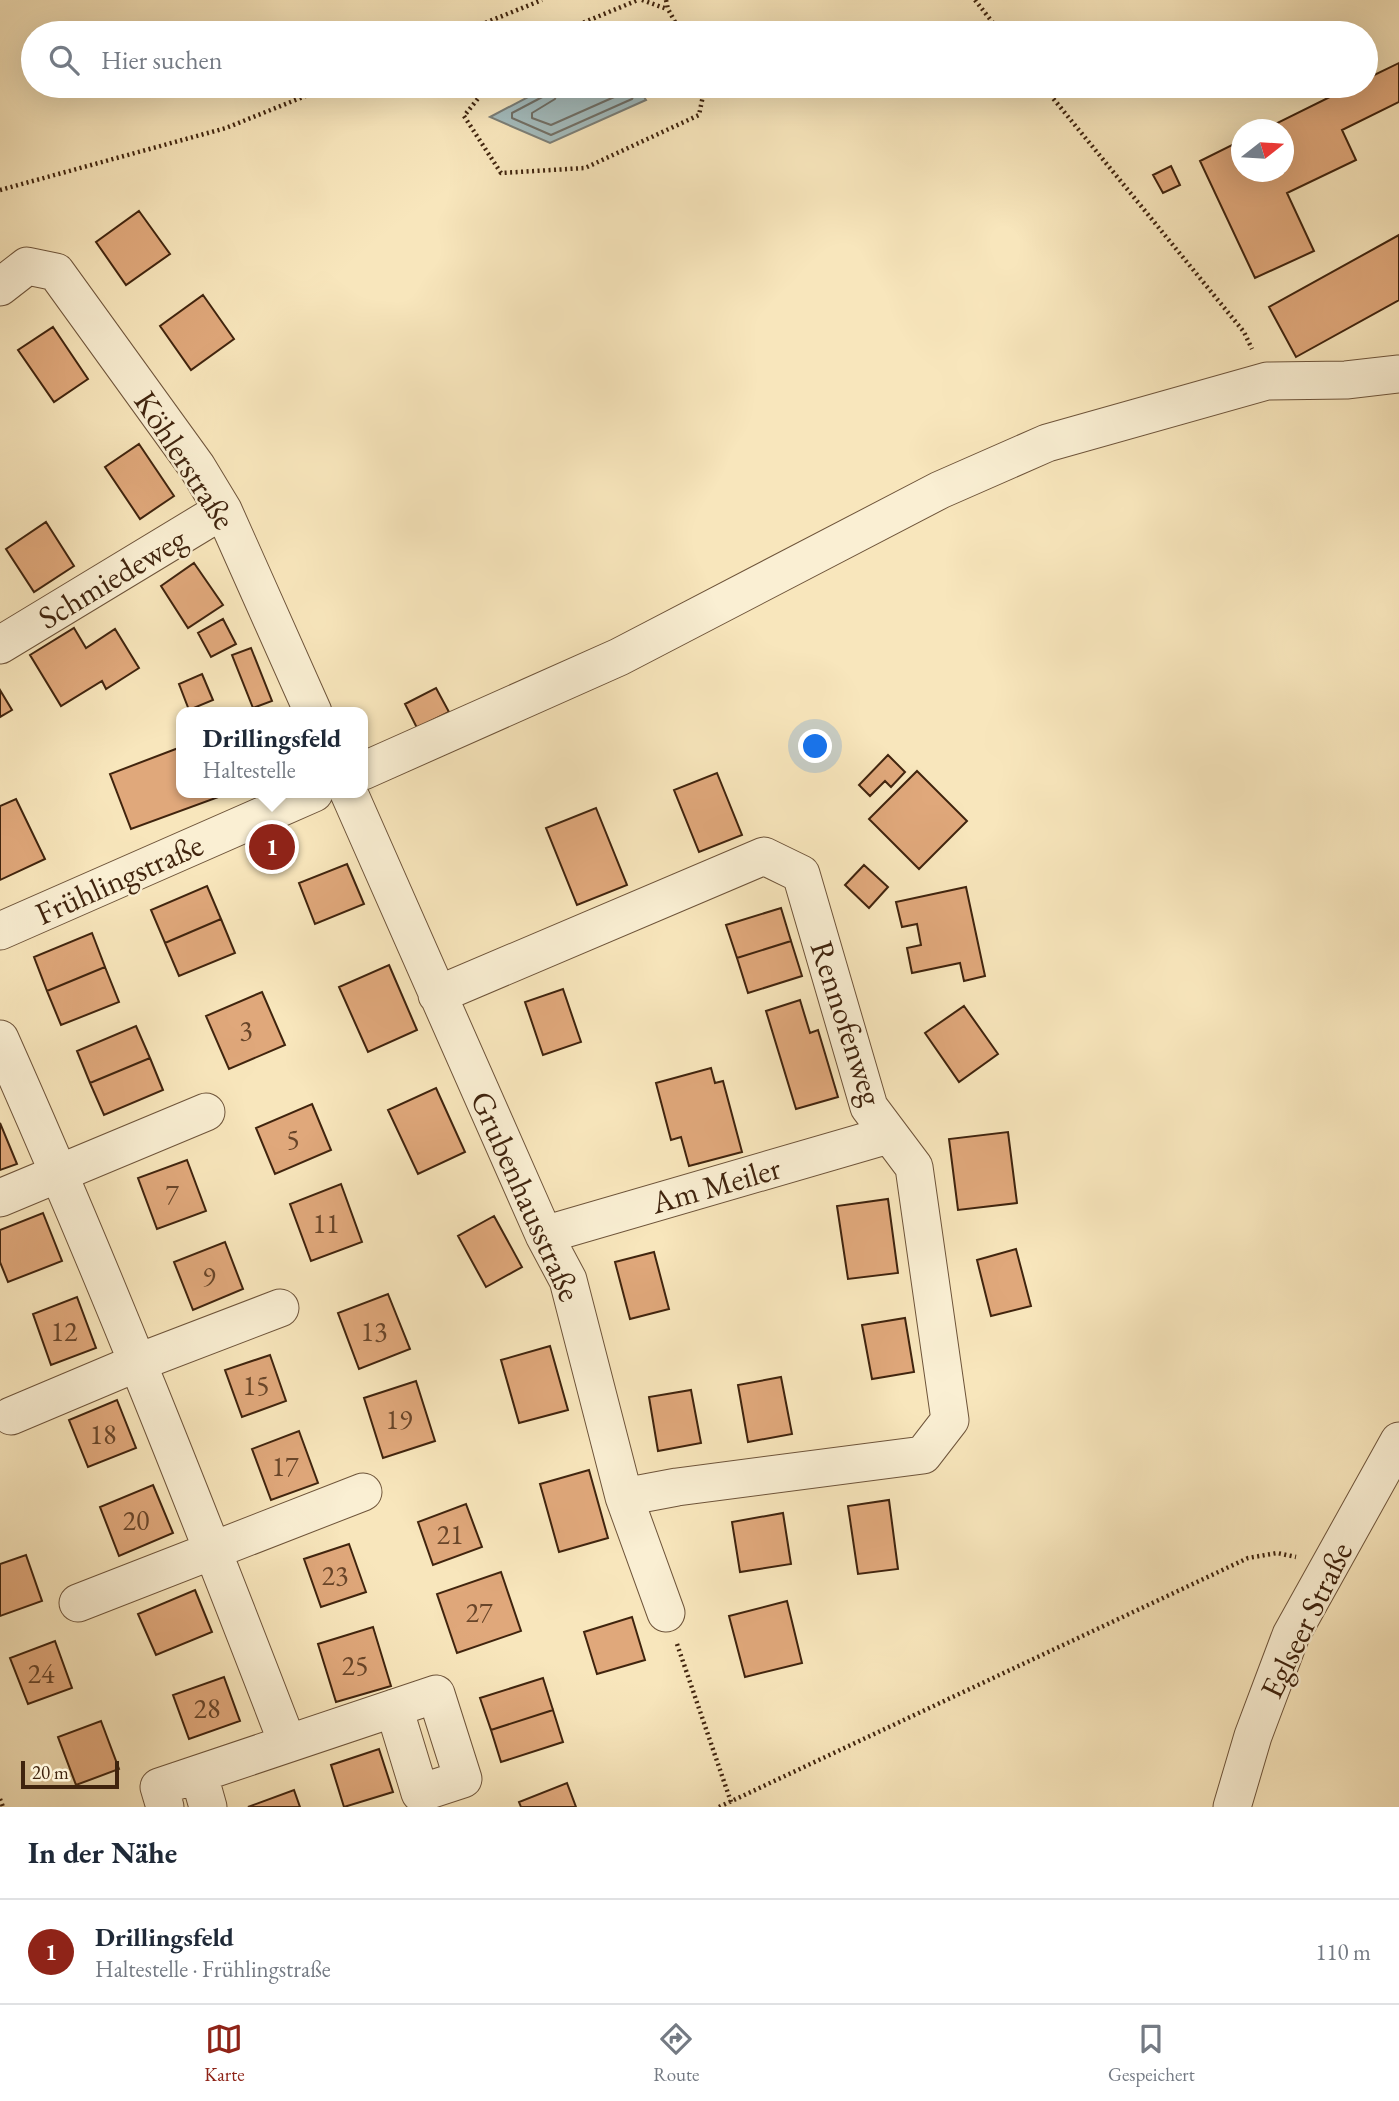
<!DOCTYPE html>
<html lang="de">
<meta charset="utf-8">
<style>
:root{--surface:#fff;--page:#f2f2f3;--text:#1f2937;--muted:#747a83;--line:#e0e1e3;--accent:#8f2418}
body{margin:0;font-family:"EB Garamond",serif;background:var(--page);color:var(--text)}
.compass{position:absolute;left:1231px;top:119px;width:63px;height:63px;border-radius:50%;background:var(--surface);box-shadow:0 7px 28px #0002;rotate:73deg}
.scale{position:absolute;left:21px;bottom:18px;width:98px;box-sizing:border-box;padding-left:7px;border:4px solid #40240e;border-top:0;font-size:19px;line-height:24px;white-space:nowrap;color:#40240e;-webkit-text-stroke:5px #faefd3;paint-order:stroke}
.you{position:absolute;left:816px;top:747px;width:24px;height:24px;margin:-18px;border:5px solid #fff;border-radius:50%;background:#1a73e8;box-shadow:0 0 0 10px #1a73e833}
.badge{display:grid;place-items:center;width:46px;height:46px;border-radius:50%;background:var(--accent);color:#fff;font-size:23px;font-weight:700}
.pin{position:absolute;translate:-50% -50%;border:4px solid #fff;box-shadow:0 2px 7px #0006}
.popup{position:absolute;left:176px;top:707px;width:192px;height:91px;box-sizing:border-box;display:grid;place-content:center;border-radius:14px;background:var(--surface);filter:drop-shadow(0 2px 5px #0005);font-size:23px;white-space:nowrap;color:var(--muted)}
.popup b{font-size:26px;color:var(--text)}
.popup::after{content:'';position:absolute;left:50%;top:100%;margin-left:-14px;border:14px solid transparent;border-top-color:var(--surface)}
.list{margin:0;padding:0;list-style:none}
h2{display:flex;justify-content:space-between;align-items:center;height:91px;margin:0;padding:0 28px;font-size:30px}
h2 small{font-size:23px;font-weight:400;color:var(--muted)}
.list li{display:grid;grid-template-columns:46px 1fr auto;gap:21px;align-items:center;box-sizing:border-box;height:105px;padding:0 28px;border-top:2px solid var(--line)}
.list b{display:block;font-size:26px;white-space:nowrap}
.list p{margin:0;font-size:23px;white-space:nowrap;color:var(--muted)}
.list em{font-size:23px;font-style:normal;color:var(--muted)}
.icon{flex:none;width:38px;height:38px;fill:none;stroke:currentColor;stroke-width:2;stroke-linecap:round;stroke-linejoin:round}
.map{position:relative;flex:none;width:1399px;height:1807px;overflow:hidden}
.search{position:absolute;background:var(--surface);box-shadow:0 7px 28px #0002;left:21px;right:21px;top:21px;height:77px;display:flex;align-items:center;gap:18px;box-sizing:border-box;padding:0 24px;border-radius:38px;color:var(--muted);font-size:26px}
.sheet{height:196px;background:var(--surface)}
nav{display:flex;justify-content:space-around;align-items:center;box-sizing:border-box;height:98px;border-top:2px solid var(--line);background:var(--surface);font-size:19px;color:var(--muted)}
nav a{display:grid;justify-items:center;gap:4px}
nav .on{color:var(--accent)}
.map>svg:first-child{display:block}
.water{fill:#a4bcbd;stroke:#7c7f77;stroke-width:2}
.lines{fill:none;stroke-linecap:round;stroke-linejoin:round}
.shore{stroke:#727066;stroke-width:2}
.building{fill:#e0a87b;stroke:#40240e;stroke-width:2}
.minor-casing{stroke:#6e543a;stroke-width:39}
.path{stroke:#40240e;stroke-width:4.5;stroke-dasharray:2 3.5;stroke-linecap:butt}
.minor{stroke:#faefd3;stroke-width:37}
.labels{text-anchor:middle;stroke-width:5;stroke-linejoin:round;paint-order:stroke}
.number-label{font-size:28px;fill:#684529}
.street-label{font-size:32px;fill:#40240e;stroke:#faefd3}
</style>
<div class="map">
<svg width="1399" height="1807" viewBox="0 0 1399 1807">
<rect width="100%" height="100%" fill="#f8e6bc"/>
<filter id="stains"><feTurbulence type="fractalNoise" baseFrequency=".00286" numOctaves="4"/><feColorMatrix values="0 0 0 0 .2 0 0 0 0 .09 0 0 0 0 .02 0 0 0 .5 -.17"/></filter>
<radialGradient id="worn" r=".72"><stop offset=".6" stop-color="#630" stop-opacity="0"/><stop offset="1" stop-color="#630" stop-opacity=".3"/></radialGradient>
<path class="water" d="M549,86h88l9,14 -96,43 -60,-26z"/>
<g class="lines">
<path class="shore" d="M550,86l-2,8 -36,19v5l39,17 81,-36 2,-4 -2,-9
M559,86l-4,13 -23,14v5l19,7 70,-31 2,-8"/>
</g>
<path class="building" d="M1399,63v39l-57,28 14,30 -69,33 27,58 -59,27 -55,-117 42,-21v32h42v-42h-21l89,-44h14v-7z
M1171,166l9,19 -17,8 -10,-18z
M139,211l31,43 -44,31 -30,-43z
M1399,235v65l-103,57 -27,-50z
M203,295l31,44 -43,31 -31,-44z
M53,327l35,52 -34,23 -36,-52z
M139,444l35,52 -34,23 -35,-52z
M46,522l28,44 -40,26 -28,-43z
M194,563l29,42 -35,23 -27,-42z
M223,619l13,25 -25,13 -13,-24z
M74,628l12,20 29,-19 24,39 -33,21 -4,-8 -41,25 -31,-51z
M251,648l21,53 -19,7 -21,-53z
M202,674l11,26 -24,10 -10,-26z
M436,688l13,24 -32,16 -12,-24z
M0,690l12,20 -12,7z
M181,747v46h42l1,2 -93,34 -21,-55z
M888,755l17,17 -14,15 -6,-6 -15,15 -11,-11z
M917,771l50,50 -48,48 -50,-50z
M717,773l25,62 -43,17 -25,-62z
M16,799l29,60 -45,21v-74z
M596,808l31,77 -50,20 -31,-77z
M347,864l17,40 -49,20 -16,-41z
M864,865l24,22 -19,21 -24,-23z
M207,886l14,33 -56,24 -14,-33z
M966,887l19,89 -21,5 -4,-18 -48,10 -5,-25 14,-3 -4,-21 -15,3 -6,-25z
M781,908l10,33 -54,17 -11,-33z
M221,919l14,34 -56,23 -14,-33z
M92,933l13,34 -58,24 -13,-34z
M791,941l11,35 -54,17 -11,-35z
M389,965l28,65 -49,22 -29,-65z
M105,967l14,35 -58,23 -14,-34z
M563,989l18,53 -38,13 -18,-53z
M262,992l23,53 -56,24 -23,-53z
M800,1000l10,33 8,-3 20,67 -42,12 -30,-98z
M964,1006l34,48 -39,28 -34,-49z
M136,1026l14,32 -60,25 -13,-32z
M150,1058l13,32 -59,25 -14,-32z
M711,1068l4,15 8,-2 19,71 -53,14 -8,-29 -10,3 -15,-57z
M436,1088l29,64 -47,22 -30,-64z
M312,1104l19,46 -56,24 -19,-46z
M0,1123l17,41 -17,6z
M1008,1132l9,71 -59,7 -9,-71z
M187,1160l19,51 -49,18 -19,-51z
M341,1184l21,58 -51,19 -21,-57z
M888,1199l10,74 -50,6 -11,-73z
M43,1213l19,48 -54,21 -8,-20v-32z
M494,1216l28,51 -36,20 -28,-51z
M225,1242l18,47 -50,21 -19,-48z
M1016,1249l15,57 -40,10 -14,-56z
M654,1252l15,57 -39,10 -15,-57z
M388,1294l22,55 -51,20 -21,-56z
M77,1297l19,51 -45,17 -18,-51z
M905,1318l9,54 -42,7 -10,-54z
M550,1346l18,64 -49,13 -18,-63z
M270,1355l16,46 -44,16 -17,-47z
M781,1377l11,57 -44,8 -10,-57z
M416,1381l19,60 -52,17 -19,-60z
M691,1390l10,53 -43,8 -9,-54z
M117,1400l19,48 -48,19 -19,-47z
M299,1431l19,52 -47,17 -19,-51z
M589,1470l19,68 -49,14 -19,-68z
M153,1485l20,48 -54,23 -19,-49z
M889,1500l9,69 -40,5 -10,-68z
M466,1504l16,43 -49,18 -15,-43z
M783,1513l8,51 -51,8 -8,-50z
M349,1544l17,48 -45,15 -17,-48z
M26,1555l16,46 -42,15v-52z
M501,1572l20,59 -64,22 -20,-59z
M195,1590l17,42 -56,23 -18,-41z
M787,1601l15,62 -57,14 -16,-61z
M632,1617l13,43 -48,14 -13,-42z
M373,1627l18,59 -55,16 -18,-58z
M55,1641l17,47 -44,16 -18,-46z
M224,1677l16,44 -51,18 -16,-44z
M543,1678l10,32 -62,20 -11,-32z
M553,1710l10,32 -62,20 -10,-32z
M101,1721l18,48 -43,16 -18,-48z
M379,1749l14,43 -49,15 -13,-42z
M567,1783l9,24h-55l-2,-5z
M294,1790l6,17h-52z"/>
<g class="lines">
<g class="minor-casing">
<path id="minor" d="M0,287l27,-21 29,6 141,195 26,43 90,202
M0,645l223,-135
M363,771l256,-114 321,-167 107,-47 220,-62 79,-1 53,-6
M349,793l195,442 24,45 56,217 42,116
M0,931l314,-138
M437,995l327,-139 37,18 68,233 45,60 36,253 -27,35 -246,32 -53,10
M0,1039c103,231 196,467 287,703
M0,1198l206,-86
M544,1235l344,-100
M11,1416l128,-54 141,-54
M78,1603l285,-111
M199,1775l9,32
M165,1807l-6,-20 277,-93 27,85 -43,14 -26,-85
M1232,1807l21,-71 38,-101 108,-194"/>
</g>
<path class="path" d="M642,0l25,9
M666,0l2,9 13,24
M975,0l26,33
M460,33l82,-33
M558,33l80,-33
M488,86l-24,30 37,57 84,-5 114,-53 6,-29
M1043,86l201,246 8,17
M0,190l226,-62 104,-42
M677,1644l54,158
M0,1799l3,8
M719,1807l529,-249 29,-5 19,4"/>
<use href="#minor" class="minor"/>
</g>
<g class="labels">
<g class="number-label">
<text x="246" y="1040">3</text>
<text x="293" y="1149">5</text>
<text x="172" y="1204">7</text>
<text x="326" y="1233">11</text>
<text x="209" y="1286">9</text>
<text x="64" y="1341">12</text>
<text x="374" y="1341">13</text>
<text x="256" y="1395">15</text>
<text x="399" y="1429">19</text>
<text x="103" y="1444">18</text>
<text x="285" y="1476">17</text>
<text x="136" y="1530">20</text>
<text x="450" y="1544">21</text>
<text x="335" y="1585">23</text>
<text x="479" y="1622">27</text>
<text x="355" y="1675">25</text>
<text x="41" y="1683">24</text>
<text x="207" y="1718">28</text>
</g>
<g class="street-label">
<text transform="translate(185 460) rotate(57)" y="11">Köhlerstraße</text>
<text transform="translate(112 578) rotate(-31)" y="11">Schmiedeweg</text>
<text transform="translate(119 879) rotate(-24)" y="11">Frühlingstraße</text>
<text transform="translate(847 1023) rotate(72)" y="11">Rennofenweg</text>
<text transform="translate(716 1185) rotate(-16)" y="11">Am Meiler</text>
<text transform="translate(526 1196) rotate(66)" y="11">Grubenhausstraße</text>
<text transform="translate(1306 1620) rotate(-64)" y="11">Eglseer Straße</text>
</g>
</g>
<rect width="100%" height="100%" filter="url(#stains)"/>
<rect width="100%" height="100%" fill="url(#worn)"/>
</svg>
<svg class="compass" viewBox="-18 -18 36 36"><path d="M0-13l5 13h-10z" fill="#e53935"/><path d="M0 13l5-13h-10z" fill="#747a83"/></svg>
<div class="scale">20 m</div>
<div class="you"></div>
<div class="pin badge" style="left:272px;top:847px">1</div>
<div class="popup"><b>Drillingsfeld</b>Haltestelle</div>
<div class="search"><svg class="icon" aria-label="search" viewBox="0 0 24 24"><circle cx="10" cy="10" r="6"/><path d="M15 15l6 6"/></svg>Hier suchen</div>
</div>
<section class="sheet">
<h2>In der Nähe<small></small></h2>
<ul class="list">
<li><span class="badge">1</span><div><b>Drillingsfeld</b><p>Haltestelle · Frühlingstraße</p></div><em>110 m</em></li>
</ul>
</section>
<nav>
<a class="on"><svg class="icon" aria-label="map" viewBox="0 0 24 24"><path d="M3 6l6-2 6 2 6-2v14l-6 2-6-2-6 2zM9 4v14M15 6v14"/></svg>Karte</a>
<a><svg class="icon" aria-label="directions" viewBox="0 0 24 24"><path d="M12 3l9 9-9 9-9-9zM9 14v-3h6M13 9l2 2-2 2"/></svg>Route</a>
<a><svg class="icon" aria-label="saved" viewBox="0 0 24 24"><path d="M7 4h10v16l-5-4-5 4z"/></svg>Gespeichert</a>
</nav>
